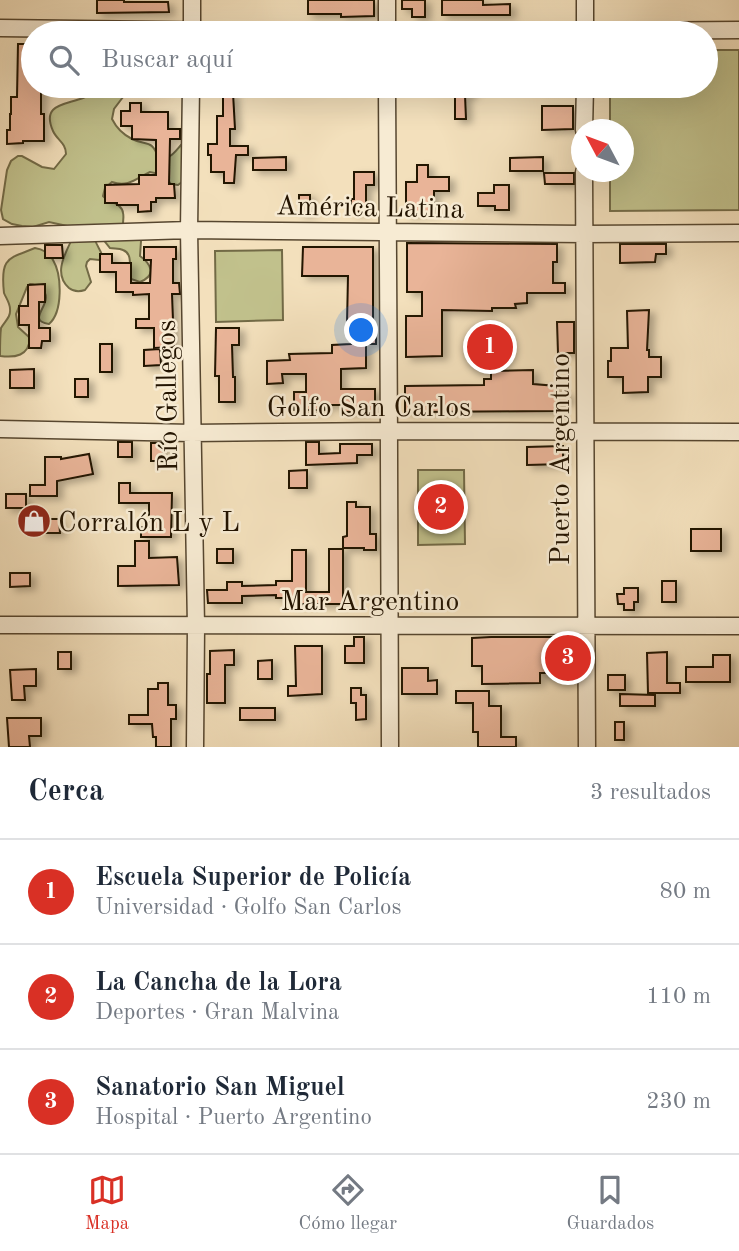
<!DOCTYPE html>
<html lang="es">
<meta charset="utf-8">
<style>
:root{--surface:#fff;--page:#f6f6f7;--text:#1f2937;--muted:#747a83;--line:#e0e1e3;--accent:#d93025}
body{margin:0;font-family:"Old Standard TT",serif;background:var(--page);color:var(--text)}
.compass{position:absolute;left:571px;top:119px;width:63px;height:63px;border-radius:50%;background:var(--surface);box-shadow:0 7px 28px #0002;rotate:311deg}
.you{position:absolute;left:362px;top:331px;width:24px;height:24px;margin:-18px;border:5px solid #fff;border-radius:50%;background:#1a73e8;box-shadow:0 0 0 10px #1a73e833}
.badge{display:grid;place-items:center;width:46px;height:46px;border-radius:50%;background:var(--accent);color:#fff;font-size:23px;font-weight:700}
.pin{position:absolute;translate:-50% -50%;border:4px solid #fff;box-shadow:0 2px 7px #0006}
.list{margin:0;padding:0;list-style:none}
h2{display:flex;justify-content:space-between;align-items:center;height:91px;margin:0;padding:0 28px;font-size:30px}
h2 small{font-size:23px;font-weight:400;color:var(--muted)}
.list li{display:grid;grid-template-columns:46px 1fr auto;gap:21px;align-items:center;box-sizing:border-box;height:105px;padding:0 28px;border-top:2px solid var(--line)}
.list b{display:block;font-size:26px;white-space:nowrap}
.list p{margin:0;font-size:23px;white-space:nowrap;color:var(--muted)}
.list em{font-size:23px;font-style:normal;color:var(--muted)}
.icon{flex:none;width:38px;height:38px;fill:none;stroke:currentColor;stroke-width:2;stroke-linecap:round;stroke-linejoin:round}
.map{position:relative;flex:none;width:739px;height:747px;overflow:hidden}
.search{position:absolute;background:var(--surface);box-shadow:0 7px 28px #0002;left:21px;right:21px;top:21px;height:77px;display:flex;align-items:center;gap:18px;box-sizing:border-box;padding:0 24px;border-radius:38px;color:var(--muted);font-size:26px}
.sheet{height:406px;background:var(--surface)}
nav{display:flex;justify-content:space-around;align-items:center;box-sizing:border-box;height:98px;border-top:2px solid var(--line);background:var(--surface);font-size:19px;color:var(--muted)}
nav a{display:grid;justify-items:center;gap:4px}
nav .on{color:var(--accent)}
.map>svg:first-child{display:block}
.green{fill:#c1c18c;stroke:#726a46;stroke-width:2}
.building{fill:#e9b498;stroke:#221300;stroke-width:2;filter:url(#shadow)}
.lines{fill:none;stroke-linecap:round;stroke-linejoin:round}
.minor-casing{stroke:#56462f;stroke-width:19}
.minor{stroke:#f7ebd3;stroke-width:16}
.labels{text-anchor:middle;stroke-width:5;stroke-linejoin:round;paint-order:stroke}
.street-label{font-size:28px;fill:#221300;stroke:#f7ebd3}
.poi-label{font-size:28px;fill:#221300;stroke:#f7ebd3;text-anchor:start}
</style>
<div class="map">
<svg width="739" height="747" viewBox="0 0 739 747">
<defs>
<filter id="shadow"><feDropShadow dx="5.5" dy="3.5" stdDeviation="3.5" flood-color="#0004"/></filter>
</defs>
<rect width="100%" height="100%" fill="#f3e0bc"/>
<filter id="stains"><feTurbulence type="fractalNoise" baseFrequency=".00286" numOctaves="4"/><feColorMatrix values="0 0 0 0 .2 0 0 0 0 .09 0 0 0 0 .02 0 0 0 .5 -.17"/></filter>
<radialGradient id="worn" r=".72"><stop offset=".6" stop-color="#630" stop-opacity="0"/><stop offset="1" stop-color="#630" stop-opacity=".3"/></radialGradient>
<path class="green" d="M706,50h33v160l-129,1v-39h14v-42l-14,-1v-43h96z
M101,86h18l3,2 1,9 -9,12 -2,10c4,8 12,16 20,20 14,7 20,0 26,18 13,2 15,-3 23,-12l3,1 -2,36 -4,3 -7,-1 -7,-9 -14,-3c-13,6 -22,16 -38,10l-7,6 -2,8c5,6 19,7 20,17 1,3 0,7 0,11l16,13 2,4 -1,15c11,8 17,19 0,26l-9,-3c-3,-9 3,-25 -8,-29 -4,-2 -9,-1 -13,-2l-8,-10 -30,-11 -23,-5 -16,5 -11,-1 -10,-2 -9,-5 -2,-9 6,-40 4,-9 7,-5h4l20,11 12,2 12,-15c0,-11 -9,-14 -13,-23 -12,-27 12,-26 30,-33 7,-3 12,-8 18,-12z
M95,238c1,9 6,11 7,18l-3,4 -9,-1 -3,3 -1,4 5,16 -6,8c-6,2 -11,2 -16,-2 -16,-14 -4,-34 3,-49z
M35,248c7,1 15,5 18,12 9,15 10,52 -4,64 -26,-4 9,-22 -8,-36 -6,-4 -4,-3 -11,-4l-3,3 -11,27 2,13 12,11c-1,18 -15,20 -30,18 0,-8 0,-20 1,-28 4,-7 10,-11 9,-19 0,-6 -4,-11 -6,-16 -4,-36 4,-34 31,-45z
M282,250l1,70 -67,2 -1,-71z
M418,470h46l1,74 -47,1z"/>
<path class="building" d="M97,0h27v2h44l1,10 -72,1z
M308,0h66v16l-33,1v-3h-33z
M402,0h23v17h-13v-8h-10z
M442,0h41v5l27,-1v11h-68z
M18,44h15v42h8v28h3v27h-21v2l-16,1v-14h3v-16h1v-17h6z
M455,86h16v9h-6l1,24h-11z
M223,93h10l2,36h-5v17h18v9h-12l-2,28h-10v-11h-13v-17h-3v-11h9v-28h6z
M130,103h11v9h27v17h12v10h-10l-1,45h5l1,14h-19v4h-5v9l-13,1v-7h-21v-2h-12v-18l34,-1v-9h17v-35l-24,-1v-13h-11v-15h9z
M542,106h31v23l-31,1z
M286,157v13h-33v-12z
M543,157v14h-33v-13z
M417,165h11v12h21v14h-15v21l-28,2v-32h11z
M354,172h20v13h-8v26l-15,1v-13h3z
M544,173h30v11h-29z
M494,185h15v25h-14v-4h-17v-13h16z
M299,195h11v18h-11z
M407,243l150,1v18h-4v21h12v10h-38v10l-12,1 1,4h-24v3l-50,-1v46l-36,1v-41h16v-24h-15z
M620,244h46v10h-10l-1,8 -35,1z
M45,245h17l1,13h-18z
M144,247h32v12h-3v24h6l1,11h-8l2,53 -20,1v-20h-18v-9h13v-25l-16,1v-3h-17v-20h-16v-18h12v9h19v20h19l1,-23h-7z
M303,247h70v87h3v10h-10v24l-25,1v20h34v22l-31,1v-7h-19v5h-31v-18h12v-18h-24l1,9 -16,1v-23l23,-1 -1,-6 43,-1v-8l19,-1 1,-20h-5l1,-48h-46z
M45,284v18h-6v26h11v13h-8l-1,7h-12v-23h-10v-19h9v-21z
M649,310l-2,40h2v7h12v20h-13v15l-25,1v-16h-15v-16h3v-13h17l-1,-37z
M557,322h17v31h-16z
M216,328h23v17h-7l1,32h2v25h-16v-26h-4z
M100,344h12v28h-12z
M160,349l1,16 -17,1v-16z
M34,369v19h-24v-18z
M533,370v14l24,2v7h11v9h-12v9l-151,1v-26l79,-1v-6h7v-8z
M75,379h13v18h-13z
M118,442h14v15h-14z
M306,442h13v12l21,-1v-9h32v11h-15v8l-51,2z
M151,443h12v18h-12z
M563,446v18l-36,1v-18z
M89,454l4,20 -36,7v15h-27v-11h15v-28h16v2z
M307,470v18h-18v-17z
M119,483h11v10h42l-1,44h-30v-10h8v-24h-30z
M6,494h20v14h-20z
M347,502h9v5h14v27h6v16h-12v-2h-21v-11l4,-1z
M42,519h17l1,14h-19z
M691,529h30v22h-30z
M135,541h14v17l28,-1 2,28 -61,1v-20h17z
M217,549h16v14h-16z
M329,549h14v55h-51v-6h-16v-3l-34,1v7h-34l-1,-13h20v-8h15v4l34,-1v-4h16v-31h14v42h23z
M10,573h20v13l-20,1z
M662,581h14v21h-14z
M624,588h14v14h-4v8h-10v-6h-6l-1,-10h7z
M354,637h10v26h-19v-17h9z
M491,637h65v36h-16v10l-58,1v-18h-10v-28z
M295,646h27v48l-34,2v-10h8z
M234,650v15h-9v38h-18v-29h3v-23z
M58,652h13v17h-13z
M667,652v31h13v10h-32l-1,-40z
M713,655h17v27h-44v-15h27z
M272,660v19h-14v-18z
M402,668h26v13l9,-1v14h-35z
M36,669v17h-12l1,14h-13l-2,-30z
M608,675h17v15h-17z
M158,683h10v22h8v14h-5v28h-15v-10h-3l-1,-13h-23v-9h19v-26h10z
M351,688h10v7h5v24l-10,1v-17h-5z
M456,691h33v15h12v31h15v10h-38v-15h-5v-29h-17z
M620,694l35,1v11h-35z
M240,708h35v12h-35z
M7,718h34v18h-12l1,11h-21z
M615,722h9v18h-9z"/>
<g class="lines">
<g class="minor-casing">
<path id="minor" d="M192,0v33
M0,28l387,5 352,-3
M387,33v-33
M585,33v-33
M191,86l-2,144 7,396 -1,121
M387,86c0,220 4,441 3,661
M584,130l1,-44
M584,172l3,575
M0,236l189,-6 395,4 155,-1
M0,429l192,4 196,-2 351,1
M0,625l739,1"/>
</g>
<use href="#minor" class="minor"/>
</g>
<defs>
<g id="shop-disc" transform="scale(1.75)"><circle r="9.5" fill="#8f2418" stroke="#f7ebd3"/><path d="M-5-2.5h2.3a2.7 3.5 0 0 1 5.4 0H5L5.5 6h-11ZM-1.5-2.5h3a1.5 2.3 0 0 0-3 0Z" fill="#fff"/></g>
</defs>
<g fill-rule="evenodd">
<use href="#shop-disc" x="34" y="521"/>
</g>
<g class="labels">
<g class="street-label">
<text transform="translate(370 206) rotate(1)" y="10">América Latina</text>
<text transform="translate(166 396) rotate(-91)" y="10">Río Gallegos</text>
<text x="369" y="416">Golfo San Carlos</text>
<text transform="translate(559 459) rotate(-90)" y="10">Puerto Argentino</text>
<text x="370" y="610">Mar Argentino</text>
</g>
<g class="poi-label">
<text x="58" y="531">Corralón L y L</text>
</g>
</g>
<rect width="100%" height="100%" filter="url(#stains)"/>
<rect width="100%" height="100%" fill="url(#worn)"/>
</svg>
<svg class="compass" viewBox="-18 -18 36 36"><path d="M0-13l5 13h-10z" fill="#e53935"/><path d="M0 13l5-13h-10z" fill="#747a83"/></svg>
<div class="you"></div>
<div class="pin badge" style="left:490px;top:347px">1</div>
<div class="pin badge" style="left:441px;top:507px">2</div>
<div class="pin badge" style="left:568px;top:658px">3</div>
<div class="search"><svg class="icon" aria-label="search" viewBox="0 0 24 24"><circle cx="10" cy="10" r="6"/><path d="M15 15l6 6"/></svg>Buscar aquí</div>
</div>
<section class="sheet">
<h2>Cerca<small>3 resultados</small></h2>
<ul class="list">
<li><span class="badge">1</span><div><b>Escuela Superior de Policía</b><p>Universidad · Golfo San Carlos</p></div><em>80 m</em></li>
<li><span class="badge">2</span><div><b>La Cancha de la Lora</b><p>Deportes · Gran Malvina</p></div><em>110 m</em></li>
<li><span class="badge">3</span><div><b>Sanatorio San Miguel</b><p>Hospital · Puerto Argentino</p></div><em>230 m</em></li>
</ul>
</section>
<nav>
<a class="on"><svg class="icon" aria-label="map" viewBox="0 0 24 24"><path d="M3 6l6-2 6 2 6-2v14l-6 2-6-2-6 2zM9 4v14M15 6v14"/></svg>Mapa</a>
<a><svg class="icon" aria-label="directions" viewBox="0 0 24 24"><path d="M12 3l9 9-9 9-9-9zM9 14v-3h6M13 9l2 2-2 2"/></svg>Cómo llegar</a>
<a><svg class="icon" aria-label="saved" viewBox="0 0 24 24"><path d="M7 4h10v16l-5-4-5 4z"/></svg>Guardados</a>
</nav>
